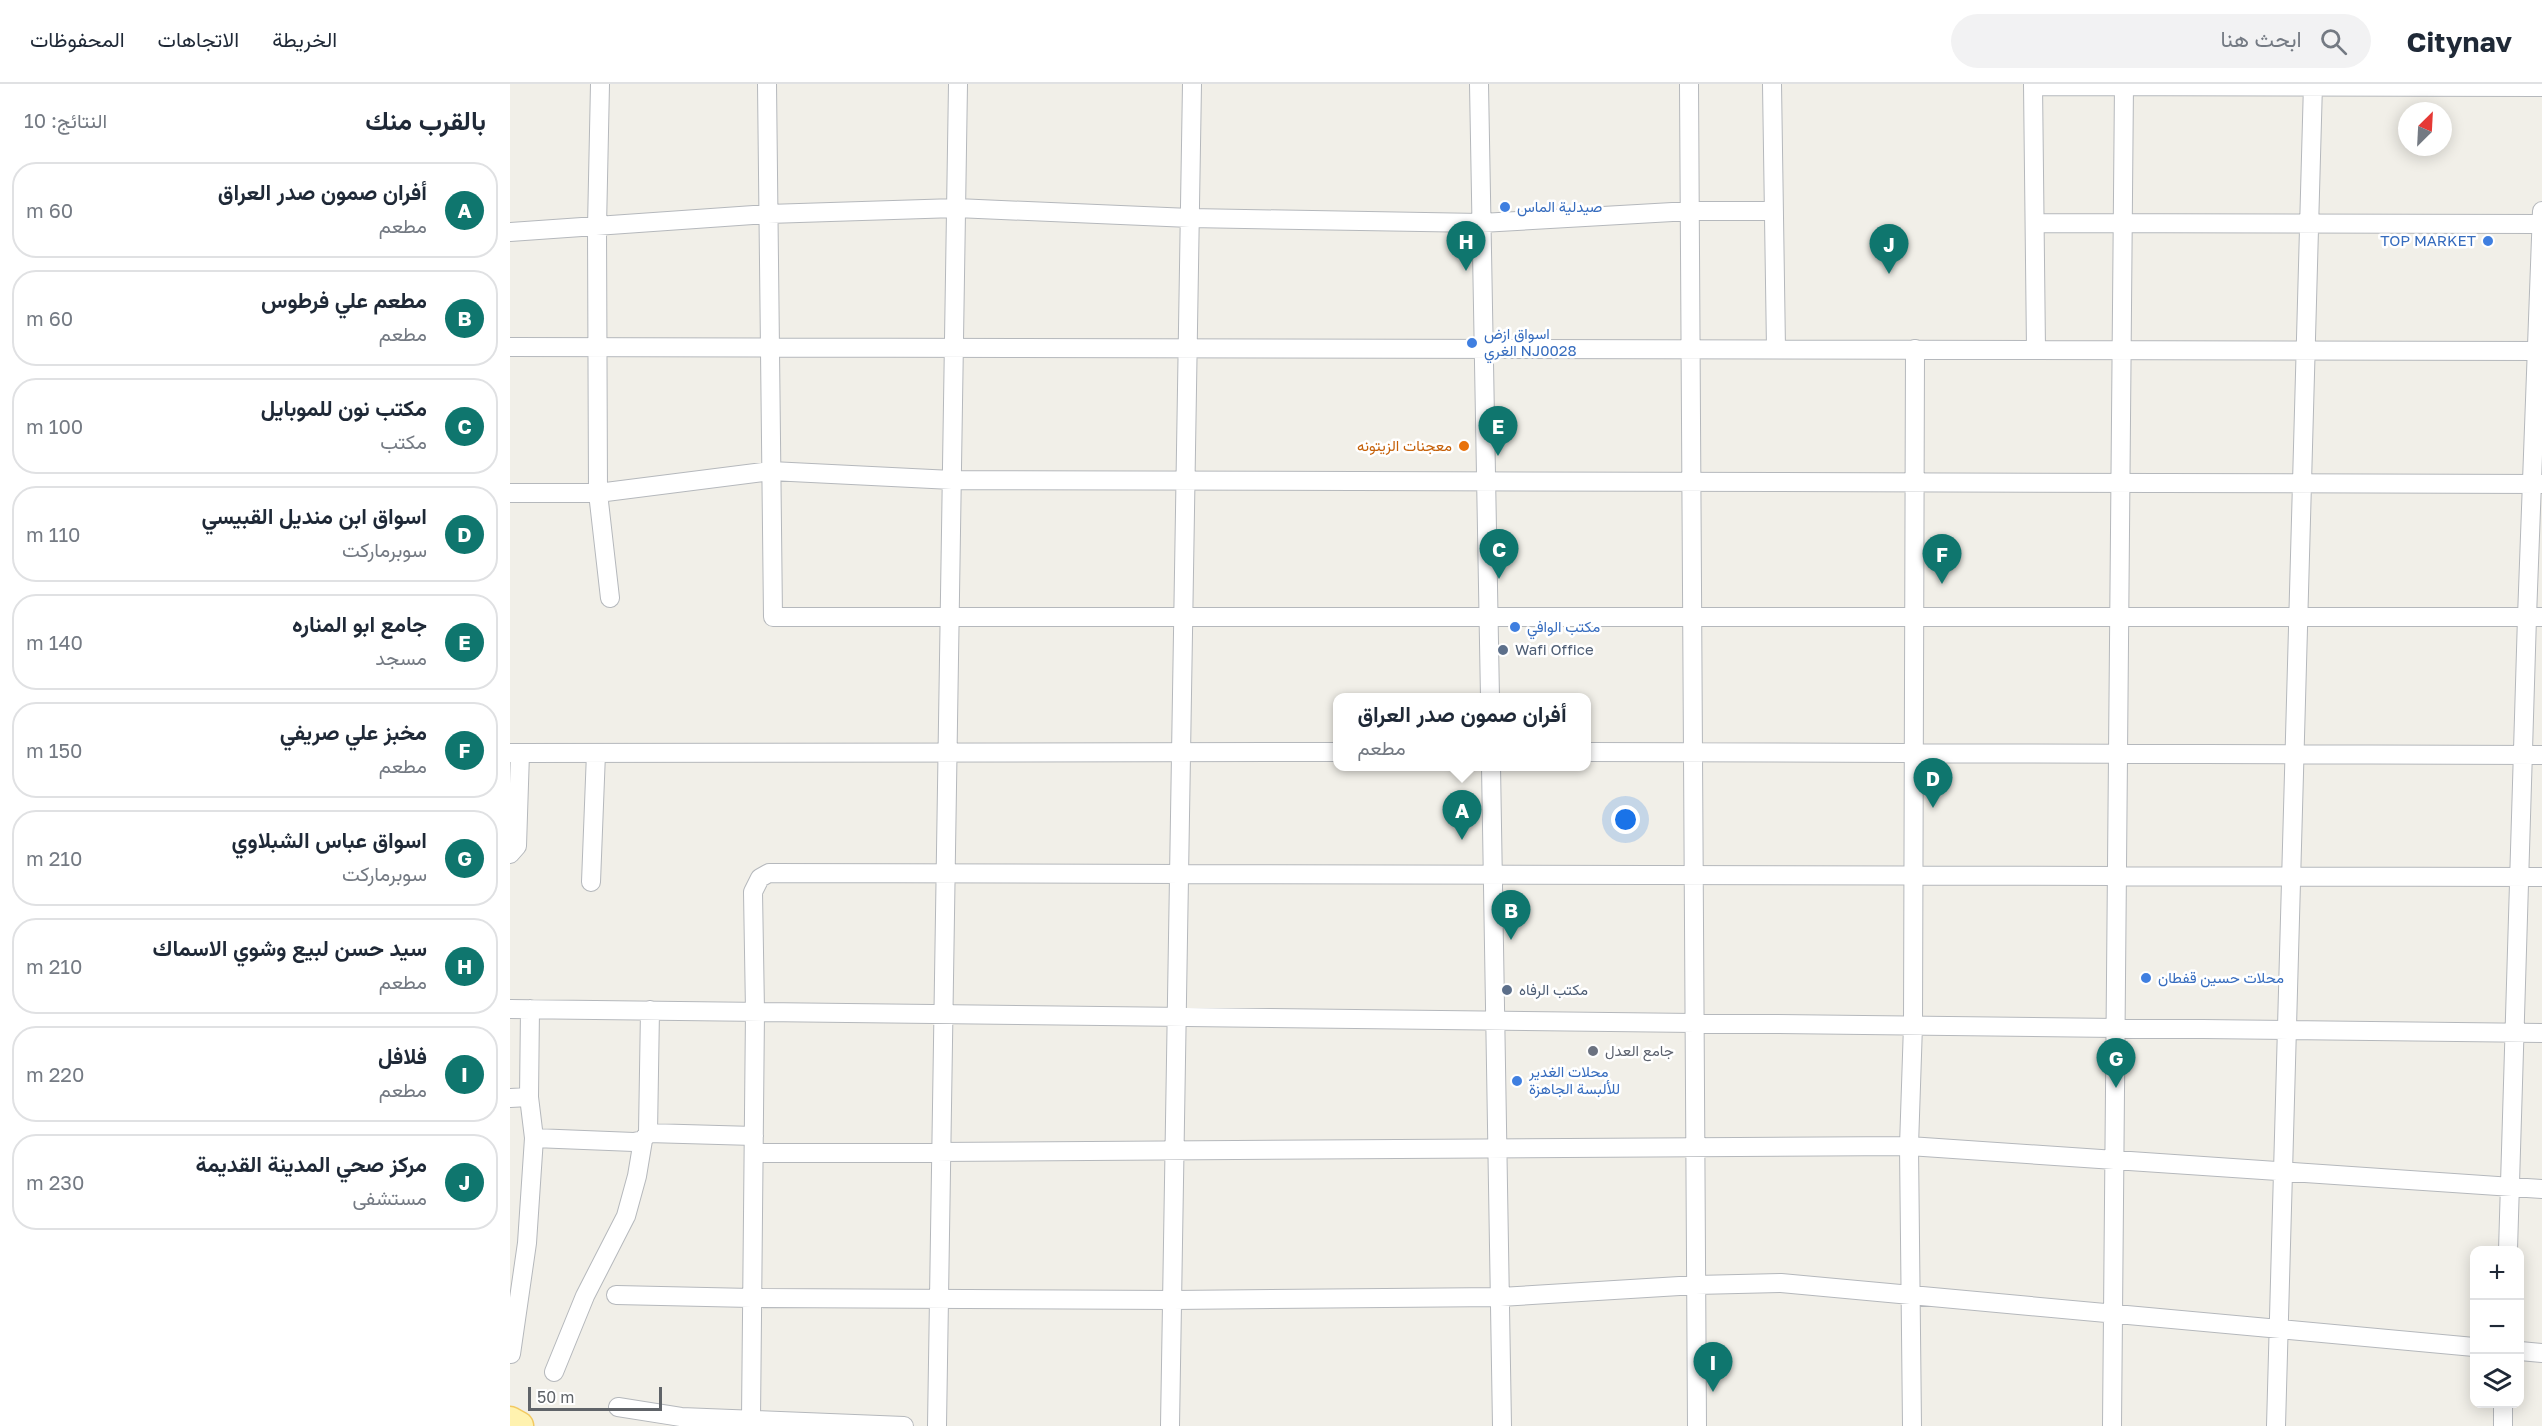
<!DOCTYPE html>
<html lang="ar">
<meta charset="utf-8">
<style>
:root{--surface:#fff;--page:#f2f2f3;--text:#1f2937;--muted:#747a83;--line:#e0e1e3;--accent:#0f766e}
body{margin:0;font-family:"Golos Text",Vazirmatn,sans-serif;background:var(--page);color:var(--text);direction:rtl}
.controls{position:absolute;right:18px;bottom:18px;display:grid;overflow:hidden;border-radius:12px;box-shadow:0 3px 15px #0003}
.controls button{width:54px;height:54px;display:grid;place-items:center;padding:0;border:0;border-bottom:2px solid var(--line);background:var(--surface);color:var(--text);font:30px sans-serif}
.compass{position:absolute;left:1888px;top:18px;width:54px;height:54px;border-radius:50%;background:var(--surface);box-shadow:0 3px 15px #0003;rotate:24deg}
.scale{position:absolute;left:18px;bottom:15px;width:134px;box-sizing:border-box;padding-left:6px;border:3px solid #5f6368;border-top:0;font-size:16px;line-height:21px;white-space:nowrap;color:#5f6368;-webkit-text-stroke:4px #fff;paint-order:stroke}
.you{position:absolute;left:1116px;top:736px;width:21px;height:21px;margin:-15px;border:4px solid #fff;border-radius:50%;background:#1a73e8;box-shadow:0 0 0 9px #1a73e833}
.badge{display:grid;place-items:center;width:39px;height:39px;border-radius:50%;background:var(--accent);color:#fff;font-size:20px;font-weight:700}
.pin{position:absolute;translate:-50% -50px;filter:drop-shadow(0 2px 3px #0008)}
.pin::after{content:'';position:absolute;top:32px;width:21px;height:18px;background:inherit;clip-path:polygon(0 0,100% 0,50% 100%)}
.popup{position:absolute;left:823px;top:609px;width:258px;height:78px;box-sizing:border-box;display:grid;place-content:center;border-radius:12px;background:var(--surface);filter:drop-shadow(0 2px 4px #0005);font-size:20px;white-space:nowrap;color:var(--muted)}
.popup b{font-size:22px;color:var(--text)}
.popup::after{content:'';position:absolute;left:50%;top:100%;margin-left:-12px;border:12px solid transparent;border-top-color:var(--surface)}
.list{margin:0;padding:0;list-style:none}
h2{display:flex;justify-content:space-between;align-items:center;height:78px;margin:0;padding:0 24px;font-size:26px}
h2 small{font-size:20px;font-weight:400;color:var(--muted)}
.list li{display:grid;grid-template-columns:39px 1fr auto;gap:18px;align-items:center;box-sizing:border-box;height:96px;margin:0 12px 12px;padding:0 12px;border:2px solid var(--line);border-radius:24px}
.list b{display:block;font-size:22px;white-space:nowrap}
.list p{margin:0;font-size:20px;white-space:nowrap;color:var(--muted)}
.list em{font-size:20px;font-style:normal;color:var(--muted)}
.icon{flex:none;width:33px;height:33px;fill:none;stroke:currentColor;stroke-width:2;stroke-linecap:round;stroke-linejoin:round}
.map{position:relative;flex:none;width:2032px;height:1342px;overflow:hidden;direction:ltr}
header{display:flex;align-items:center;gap:36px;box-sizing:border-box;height:84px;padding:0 30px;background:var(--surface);border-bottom:2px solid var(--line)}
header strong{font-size:28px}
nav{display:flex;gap:33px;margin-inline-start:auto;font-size:21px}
.search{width:420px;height:54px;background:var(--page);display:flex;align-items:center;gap:15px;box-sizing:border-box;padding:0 21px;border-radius:33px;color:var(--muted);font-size:22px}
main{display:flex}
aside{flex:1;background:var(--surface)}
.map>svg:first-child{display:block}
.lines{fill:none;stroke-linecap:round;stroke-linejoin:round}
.minor-casing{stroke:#b5b8bc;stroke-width:20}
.primary-casing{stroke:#f2c960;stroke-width:31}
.minor{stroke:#fff;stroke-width:18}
.primary{stroke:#fff2af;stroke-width:28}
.shop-dot{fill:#3f7fe0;stroke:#fff;stroke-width:2}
.food-dot{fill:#e8710a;stroke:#fff;stroke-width:2}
.service-dot{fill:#5c6f8a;stroke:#fff;stroke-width:2}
.worship-dot{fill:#6b7280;stroke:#fff;stroke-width:2}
.labels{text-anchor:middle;stroke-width:5;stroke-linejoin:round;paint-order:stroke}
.shop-label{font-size:15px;fill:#366cbe;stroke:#fff;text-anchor:start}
.food-label{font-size:15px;fill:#c56008;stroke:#fff;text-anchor:end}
.service-label{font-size:15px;fill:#4e5e75;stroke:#fff;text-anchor:start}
.worship-label{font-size:15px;fill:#5b616d;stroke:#fff;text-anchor:start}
</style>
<header>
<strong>Citynav</strong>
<div class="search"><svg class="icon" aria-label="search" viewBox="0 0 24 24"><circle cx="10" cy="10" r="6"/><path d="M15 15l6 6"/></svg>ابحث هنا</div>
<nav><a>الخريطة</a><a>الاتجاهات</a><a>المحفوظات</a></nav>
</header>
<main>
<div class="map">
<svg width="2032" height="1342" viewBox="0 0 2032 1342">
<rect width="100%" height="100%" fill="#f1efe8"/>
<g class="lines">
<g class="minor-casing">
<path id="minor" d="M90,0l-3,143 1,266 12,105
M257,0l6,533h1769
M969,0l11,614
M1179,0l8,1342
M1262,0l4,265
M1523,0l3,266
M1523,2l509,1
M1525,139l507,1
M0,148l258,-18 188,-6 234,10 291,5 209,-12h84
M0,263l2032,4
M0,409h88l173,-22 181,9 1590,4
M1076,668l956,3
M0,669l828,-1
M981,682l11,660
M0,770l7,-8 3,-93
M81,798l5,-129
M0,925l2032,24
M0,1014l19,-1
M138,1049l106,3
M24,1054l100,4 9,-2 5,-7 2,-123
M244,1069l1155,-7 633,43
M1998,1166l19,-633 15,-406
M106,1211l135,3 422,2 327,-3 196,-12 85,-2 693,64
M2010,1267l22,2
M1,1270l16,-111 7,-105 -5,-41 1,-88
M44,1288l31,-76 41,-80 11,-40 6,-36
M108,1323l63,10 223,9
M241,1335l4,-408 -2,-119 7,-14 9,-5 1773,4
M427,1342l21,-1342
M660,1342l22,-1342
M1402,1342l-3,-280 4,-121 2,-676
M1602,1342l12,-1342
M1766,1342l37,-1342
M1993,1342v-22"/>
</g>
<g class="primary-casing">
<path id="primary" d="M0,1337l9,5"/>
</g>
<use href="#minor" class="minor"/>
<use href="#primary" class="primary"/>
</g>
<g class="shop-dot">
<circle cx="995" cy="123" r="6"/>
<circle cx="1978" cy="157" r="6"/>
<circle cx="962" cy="259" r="6"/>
<circle cx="1005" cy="543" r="6"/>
<circle cx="1636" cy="894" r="6"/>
<circle cx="1007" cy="997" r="6"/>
</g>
<circle class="food-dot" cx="954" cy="362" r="6"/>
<g class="service-dot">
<circle cx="993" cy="566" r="6"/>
<circle cx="997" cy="906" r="6"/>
</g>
<circle class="worship-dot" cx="1083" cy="967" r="6"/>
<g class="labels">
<g class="shop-label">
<text x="1007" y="128">صيدلية الماس</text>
<text x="1966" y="162" text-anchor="end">TOP MARKET</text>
<text x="974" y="255">اسواق ازض<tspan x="974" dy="17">الغري NJ0028</tspan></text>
<text x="1017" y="548">مكتب الوافي</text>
<text x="1648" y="899">محلات حسين قفطان</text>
<text x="1019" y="993">محلات الغدير<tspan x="1019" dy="17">للألبسة الجاهزة</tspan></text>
</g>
<g class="food-label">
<text x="942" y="367">معجنات الزيتونه</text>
</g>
<g class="service-label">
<text x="1005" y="571">Wafi Office</text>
<text x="1009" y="911">مكتب الرفاه</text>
</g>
<g class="worship-label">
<text x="1095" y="972">جامع العدل</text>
</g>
</g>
</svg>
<div class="controls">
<button>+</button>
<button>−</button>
<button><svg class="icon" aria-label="layers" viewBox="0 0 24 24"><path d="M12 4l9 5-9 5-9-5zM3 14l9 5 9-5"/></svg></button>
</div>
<svg class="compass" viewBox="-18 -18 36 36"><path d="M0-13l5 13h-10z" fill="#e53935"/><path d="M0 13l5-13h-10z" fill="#747a83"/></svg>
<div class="scale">50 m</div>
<div class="you"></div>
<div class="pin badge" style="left:952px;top:756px">A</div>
<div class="popup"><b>أفران صمون صدر العراق</b>مطعم</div>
<div class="pin badge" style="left:1001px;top:856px">B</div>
<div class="pin badge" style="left:989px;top:495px">C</div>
<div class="pin badge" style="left:1423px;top:724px">D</div>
<div class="pin badge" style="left:988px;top:372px">E</div>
<div class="pin badge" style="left:1432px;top:500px">F</div>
<div class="pin badge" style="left:1606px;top:1004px">G</div>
<div class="pin badge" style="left:956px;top:187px">H</div>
<div class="pin badge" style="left:1203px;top:1308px">I</div>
<div class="pin badge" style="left:1379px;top:190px">J</div>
</div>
<aside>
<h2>بالقرب منك<small>النتائج: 10</small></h2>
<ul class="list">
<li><span class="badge">A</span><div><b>أفران صمون صدر العراق</b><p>مطعم</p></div><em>60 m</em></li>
<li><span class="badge">B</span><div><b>مطعم علي فرطوس</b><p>مطعم</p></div><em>60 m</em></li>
<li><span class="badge">C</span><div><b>مكتب نون للموبايل</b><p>مكتب</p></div><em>100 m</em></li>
<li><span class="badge">D</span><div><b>اسواق ابن منديل القبيسي</b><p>سوبرماركت</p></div><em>110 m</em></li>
<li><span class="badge">E</span><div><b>جامع ابو المناره</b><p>مسجد</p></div><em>140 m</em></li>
<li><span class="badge">F</span><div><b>مخبز علي صريفي</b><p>مطعم</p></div><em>150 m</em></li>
<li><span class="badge">G</span><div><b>اسواق عباس الشبلاوي</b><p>سوبرماركت</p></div><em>210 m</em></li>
<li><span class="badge">H</span><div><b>سيد حسن لبيع وشوي الاسماك</b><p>مطعم</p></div><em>210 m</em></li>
<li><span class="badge">I</span><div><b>فلافل</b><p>مطعم</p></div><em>220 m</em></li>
<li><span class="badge">J</span><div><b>مركز صحي المدينة القديمة</b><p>مستشفى</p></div><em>230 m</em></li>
</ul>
</aside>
</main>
